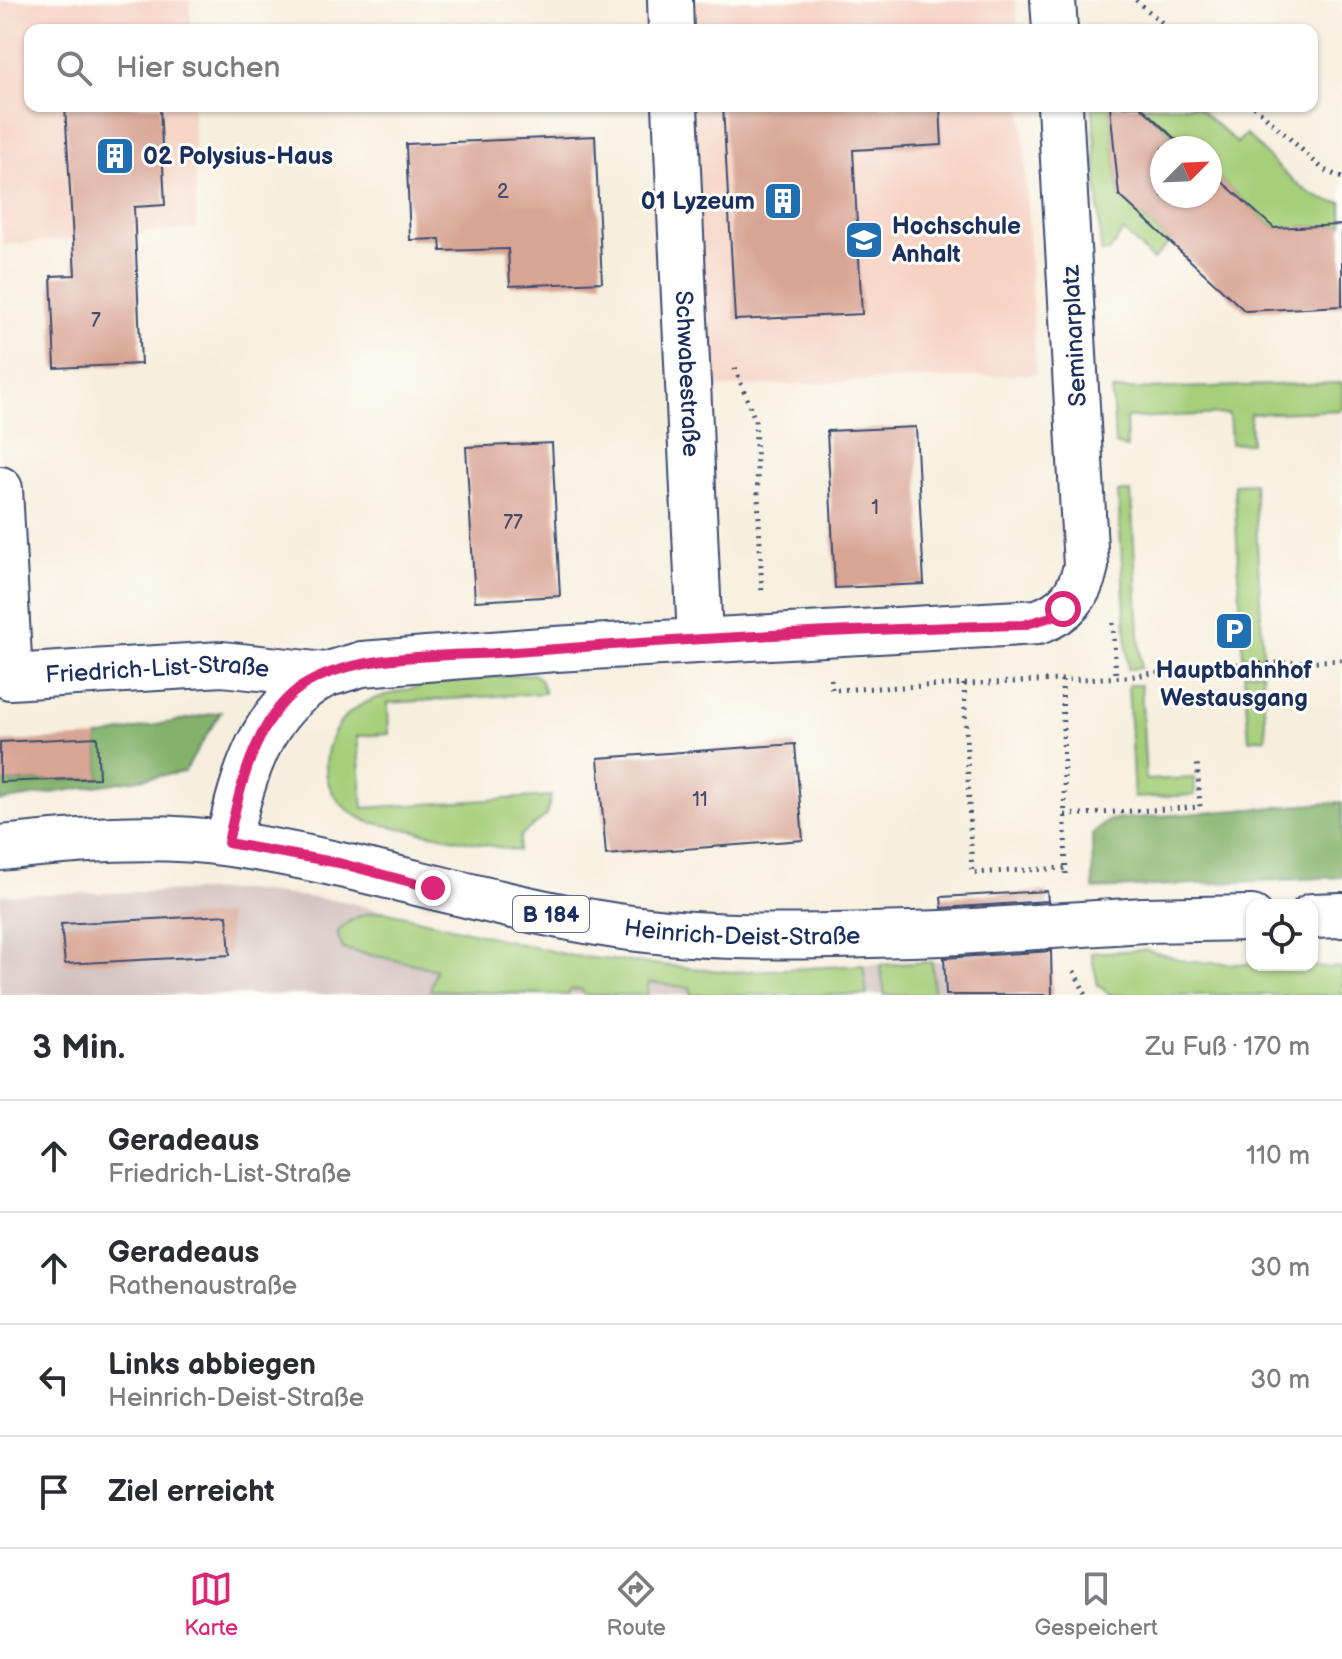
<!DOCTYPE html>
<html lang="de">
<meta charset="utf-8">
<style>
:root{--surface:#fff;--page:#f7f7f7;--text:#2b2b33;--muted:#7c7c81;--line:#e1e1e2;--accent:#db2777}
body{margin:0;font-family:"Balsamiq Sans",sans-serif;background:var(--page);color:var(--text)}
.controls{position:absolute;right:24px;bottom:24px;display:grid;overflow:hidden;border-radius:16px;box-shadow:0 2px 6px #0004}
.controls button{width:72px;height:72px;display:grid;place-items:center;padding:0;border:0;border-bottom:2px solid var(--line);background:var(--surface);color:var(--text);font:40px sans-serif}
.compass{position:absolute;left:1150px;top:136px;width:72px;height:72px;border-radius:50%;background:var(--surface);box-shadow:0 2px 6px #0004;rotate:66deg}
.stop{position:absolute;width:24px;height:24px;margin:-18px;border:6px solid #db2777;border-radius:50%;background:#fff}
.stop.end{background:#db2777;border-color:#fff;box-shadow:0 2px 8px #0008}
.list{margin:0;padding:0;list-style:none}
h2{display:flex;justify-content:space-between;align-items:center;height:104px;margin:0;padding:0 32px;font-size:34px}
h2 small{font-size:26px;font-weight:400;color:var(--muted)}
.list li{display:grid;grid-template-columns:52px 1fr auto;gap:24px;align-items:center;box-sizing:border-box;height:112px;padding:0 32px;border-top:2px solid var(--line)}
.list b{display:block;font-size:30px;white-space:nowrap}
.list p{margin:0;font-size:26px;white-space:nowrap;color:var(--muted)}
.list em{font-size:26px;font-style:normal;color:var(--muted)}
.icon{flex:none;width:44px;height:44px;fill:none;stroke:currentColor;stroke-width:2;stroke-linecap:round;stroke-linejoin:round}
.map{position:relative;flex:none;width:1342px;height:995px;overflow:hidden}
.search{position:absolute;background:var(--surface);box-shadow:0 2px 6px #0004;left:24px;right:24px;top:24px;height:88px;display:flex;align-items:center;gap:20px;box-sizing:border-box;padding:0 28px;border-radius:16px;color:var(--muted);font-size:30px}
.sheet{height:552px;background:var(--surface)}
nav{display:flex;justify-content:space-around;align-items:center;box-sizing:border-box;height:112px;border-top:2px solid var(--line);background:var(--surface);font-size:22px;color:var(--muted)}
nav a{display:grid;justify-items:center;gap:4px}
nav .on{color:var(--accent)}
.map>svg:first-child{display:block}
.built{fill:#f6d2c3}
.industrial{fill:#d1bfbd}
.green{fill:#a6cf7a;stroke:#607f6c;stroke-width:2}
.forest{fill:#84b26a;stroke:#507064;stroke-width:2}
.building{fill:#d8a494}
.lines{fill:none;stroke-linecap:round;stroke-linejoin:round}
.street-casing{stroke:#3c4c71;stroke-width:48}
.primary-casing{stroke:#3c4c71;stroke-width:48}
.path{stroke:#3c4c71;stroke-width:5;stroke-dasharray:2 6;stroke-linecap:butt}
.street{stroke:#fff;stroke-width:44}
.primary{stroke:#fff;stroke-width:44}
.primary-bridge-casing{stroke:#3c4c71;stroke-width:48;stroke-linecap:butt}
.primary-bridge{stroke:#fff;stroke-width:44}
.route{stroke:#db2777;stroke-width:10}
.labels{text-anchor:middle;stroke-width:6;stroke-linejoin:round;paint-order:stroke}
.number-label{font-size:20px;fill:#4a4c6c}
.shield{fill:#fdfcf7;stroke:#5f6c8c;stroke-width:2}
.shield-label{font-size:22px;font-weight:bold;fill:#1b2f5e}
.poi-label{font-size:24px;font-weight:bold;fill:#1b2f5e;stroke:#fdfcf7;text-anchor:start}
.street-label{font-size:24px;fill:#1b2f5e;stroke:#fdfcf7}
</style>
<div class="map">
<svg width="1342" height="995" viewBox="0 0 1342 995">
<rect width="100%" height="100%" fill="#fdfcf7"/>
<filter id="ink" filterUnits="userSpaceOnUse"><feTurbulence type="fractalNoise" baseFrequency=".0125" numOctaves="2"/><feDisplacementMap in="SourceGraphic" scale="16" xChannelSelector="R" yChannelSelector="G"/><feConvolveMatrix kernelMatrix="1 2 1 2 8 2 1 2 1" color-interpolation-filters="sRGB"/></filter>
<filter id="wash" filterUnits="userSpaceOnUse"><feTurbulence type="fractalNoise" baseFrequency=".006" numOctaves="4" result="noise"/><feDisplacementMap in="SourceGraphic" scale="32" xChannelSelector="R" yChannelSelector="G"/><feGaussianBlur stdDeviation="1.8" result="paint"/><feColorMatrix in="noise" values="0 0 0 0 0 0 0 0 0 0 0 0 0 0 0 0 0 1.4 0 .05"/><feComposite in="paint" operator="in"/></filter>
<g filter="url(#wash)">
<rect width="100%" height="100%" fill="#f7efde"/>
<path class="built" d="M0,0h190l1,30h-161v76h163l4,123 -193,16 -4,-26z
M687,0h328l3,30h-329z
M692,106h330l14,268 -331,14z"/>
<path class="industrial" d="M245,890l97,11 230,55 159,16 213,-11 -3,-64 106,-6 6,104h-1053v-100z"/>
<path class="green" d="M1093,106h17l9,89 51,47 -17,18 -30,-29 -14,21h-8z
M1140,106h56l41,37 9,-9c25,24 59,70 96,68v23l-68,3 -64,-57v-23h-25z
M1342,383v27l-92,4 1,29 -20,1 -2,-30 -103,4 1,30 -12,-4 -3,-54z
M1254,483l9,173 -20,1 -9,-173z
M1118,492h13l10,176 -13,1z
M1262,672l4,66 -17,2 -5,-67z
M533,674l7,5 5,14 -157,10 1,31 -32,2 6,72 188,-12 -5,20 -25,19 -3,16 -149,-29c-23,-10 -42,-26 -43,-53 -1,-26 12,-53 37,-65 41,-20 123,-27 170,-30z
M1128,685h13l5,95 48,-2 1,17 -61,3z
M384,911l188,45 159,16 132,-7 4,30h-176v-7l-42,-6 -2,13h-62l-4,-6 -11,1 -2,5 -138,-5 6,-20c-31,-10 -61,-13 -93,-21l-6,-16c13,-16 27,-20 47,-22z
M1146,950l43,12 153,6v27h-232l-12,-10 -7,-32z
M932,962l2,33h-49l-5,-30z"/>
<path class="forest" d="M221,712l-37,60 -184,29v-19l99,-4 -2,-41z
M1342,802v75l-249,12 -1,-55 17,-14z"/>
<g id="blocks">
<path class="building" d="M65,106h95l5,99 -31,2 7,157 -86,4 -4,-92 24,-1z
M723,106h217l2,39 -89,5 9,164 -127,6z
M1110,106h30l45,42h-23v48h48v-25l64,57 68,-3v81l-97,5 -126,-116z
M595,136l7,146 -92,4 -2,-37 -67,2 -1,-12 -30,1 -4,-96z
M916,427l8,157 -89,4 -8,-157z
M552,443l8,153 -85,5 -9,-154z
M97,737l2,41 -99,4v-40z
M795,744l8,96 -197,15 -8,-97z
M1047,891l1,10 -106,7 -1,-11z
M227,915l3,40 -165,9 -4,-40z
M1051,951l1,44h-106l-2,-37z"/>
</g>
</g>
<g filter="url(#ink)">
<use href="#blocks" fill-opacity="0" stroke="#3c4c71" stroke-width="2"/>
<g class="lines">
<g class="street-casing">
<g id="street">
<path d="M670,0l1,30"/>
<path d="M1053,0l2,30"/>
<path id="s1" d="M675,106l25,533"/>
<path id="s2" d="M0,489l10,188 212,-13 103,11 37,-11 193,-15 483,-27c28,-10 42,-27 48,-56l-26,-460"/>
<path d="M228,843c14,-65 33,-136 97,-168"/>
</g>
</g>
<g class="primary-casing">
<g id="primary">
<path id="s3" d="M0,848c77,-8 153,-15 230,-4 124,18 244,58 368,79 114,20 229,13 345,10"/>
<path d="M1312,916l30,-1"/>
<path d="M1144,920l108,-2"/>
</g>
</g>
<path class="path" d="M1136,0l34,30
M1254,106l70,64 18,8
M735,368l20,52 7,175
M1113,623l3,54
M831,679l1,11 296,-13 62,-10 152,-7
M1062,680l4,199
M964,684l8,189 94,-5
M1065,815l135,-8 -3,-46
M1074,971l12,24"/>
<use href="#street" class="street"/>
<use href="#primary" class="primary"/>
<g class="primary-bridge-casing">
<path id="primary-bridge" d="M943,933l201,-13"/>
</g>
<use href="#primary-bridge" class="primary-bridge"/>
</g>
</g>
<g class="lines" filter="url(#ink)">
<path class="route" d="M433,888l-94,-25 -111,-20c10,-50 27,-125 73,-156 54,-36 150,-30 214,-35 169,-13 339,-23 508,-27l28,-8 12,-8"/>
</g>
<defs>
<g id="building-square" transform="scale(2)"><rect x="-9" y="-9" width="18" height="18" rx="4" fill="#1f6fb2" stroke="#fdfcf7"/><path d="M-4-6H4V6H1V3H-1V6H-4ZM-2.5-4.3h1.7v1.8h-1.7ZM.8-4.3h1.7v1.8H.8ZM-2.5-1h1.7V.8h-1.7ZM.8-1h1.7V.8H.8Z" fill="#fff"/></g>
<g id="university-square" transform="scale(2)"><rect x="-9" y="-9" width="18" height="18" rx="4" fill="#1f6fb2" stroke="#fdfcf7"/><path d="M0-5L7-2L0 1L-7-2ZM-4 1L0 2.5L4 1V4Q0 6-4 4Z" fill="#fff"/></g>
<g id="parking-square" transform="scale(2)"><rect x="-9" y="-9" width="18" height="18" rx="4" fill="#1f6fb2" stroke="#fdfcf7"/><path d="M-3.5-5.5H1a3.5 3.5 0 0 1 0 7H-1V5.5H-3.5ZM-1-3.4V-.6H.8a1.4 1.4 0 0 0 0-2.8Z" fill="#fff"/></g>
</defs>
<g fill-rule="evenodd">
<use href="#building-square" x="115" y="156"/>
<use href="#building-square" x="783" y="201"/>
<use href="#university-square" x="864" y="240"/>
<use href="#parking-square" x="1234" y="631"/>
</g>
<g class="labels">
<g class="number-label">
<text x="503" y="198">2</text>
<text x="96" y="327">7</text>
<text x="875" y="514">1</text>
<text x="513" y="529">77</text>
<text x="700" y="806">11</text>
</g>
<rect class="shield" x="513" y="896" width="76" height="36" rx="6"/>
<g class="shield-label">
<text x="551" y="922">B 184</text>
</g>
<g class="poi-label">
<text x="143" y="164">02 Polysius-Haus</text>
<text x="755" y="209" text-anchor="end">01 Lyzeum</text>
<text x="892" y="234">Hochschule<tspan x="892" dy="28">Anhalt</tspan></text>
<text x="1234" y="678" text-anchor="middle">Hauptbahnhof<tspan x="1234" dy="28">Westausgang</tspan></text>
</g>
<g class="street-label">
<text transform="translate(1074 336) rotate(-93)" y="8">Seminarplatz</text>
<text dy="8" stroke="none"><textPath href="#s1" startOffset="268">Schwabestraße</textPath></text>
<text dy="8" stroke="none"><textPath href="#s2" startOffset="336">Friedrich-List-Straße</textPath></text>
<text dy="8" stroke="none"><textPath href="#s3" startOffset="752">Heinrich-Deist-Straße</textPath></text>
</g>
</g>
</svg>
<div class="controls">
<button><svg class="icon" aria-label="locate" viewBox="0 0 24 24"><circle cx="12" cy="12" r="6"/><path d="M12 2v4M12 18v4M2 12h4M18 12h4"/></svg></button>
</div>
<svg class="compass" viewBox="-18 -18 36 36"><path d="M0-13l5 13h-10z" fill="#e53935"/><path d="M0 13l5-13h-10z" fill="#7c7c81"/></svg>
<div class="stop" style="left:1063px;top:609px"></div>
<div class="stop end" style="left:433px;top:888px"></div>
<div class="search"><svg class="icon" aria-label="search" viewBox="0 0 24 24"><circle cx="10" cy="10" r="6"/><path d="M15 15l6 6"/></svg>Hier suchen</div>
</div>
<section class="sheet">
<h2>3 Min.<small>Zu Fuß · 170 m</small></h2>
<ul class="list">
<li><svg class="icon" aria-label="ahead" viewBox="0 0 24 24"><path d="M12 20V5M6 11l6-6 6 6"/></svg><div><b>Geradeaus</b><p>Friedrich-List-Straße</p></div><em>110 m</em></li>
<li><svg class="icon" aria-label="ahead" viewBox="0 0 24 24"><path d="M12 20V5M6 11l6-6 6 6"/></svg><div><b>Geradeaus</b><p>Rathenaustraße</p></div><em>30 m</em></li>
<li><svg class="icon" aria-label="left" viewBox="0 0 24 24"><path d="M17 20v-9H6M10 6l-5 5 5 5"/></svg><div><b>Links abbiegen</b><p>Heinrich-Deist-Straße</p></div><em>30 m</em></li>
<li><svg class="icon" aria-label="arrive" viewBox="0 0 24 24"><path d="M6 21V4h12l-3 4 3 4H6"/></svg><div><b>Ziel erreicht</b></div></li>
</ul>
</section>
<nav>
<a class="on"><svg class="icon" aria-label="map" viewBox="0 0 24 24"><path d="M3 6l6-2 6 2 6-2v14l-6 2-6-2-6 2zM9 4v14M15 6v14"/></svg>Karte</a>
<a><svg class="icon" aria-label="directions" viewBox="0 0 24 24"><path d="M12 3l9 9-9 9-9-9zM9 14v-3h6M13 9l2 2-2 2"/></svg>Route</a>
<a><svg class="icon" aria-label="saved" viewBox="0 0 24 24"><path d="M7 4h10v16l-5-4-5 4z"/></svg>Gespeichert</a>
</nav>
